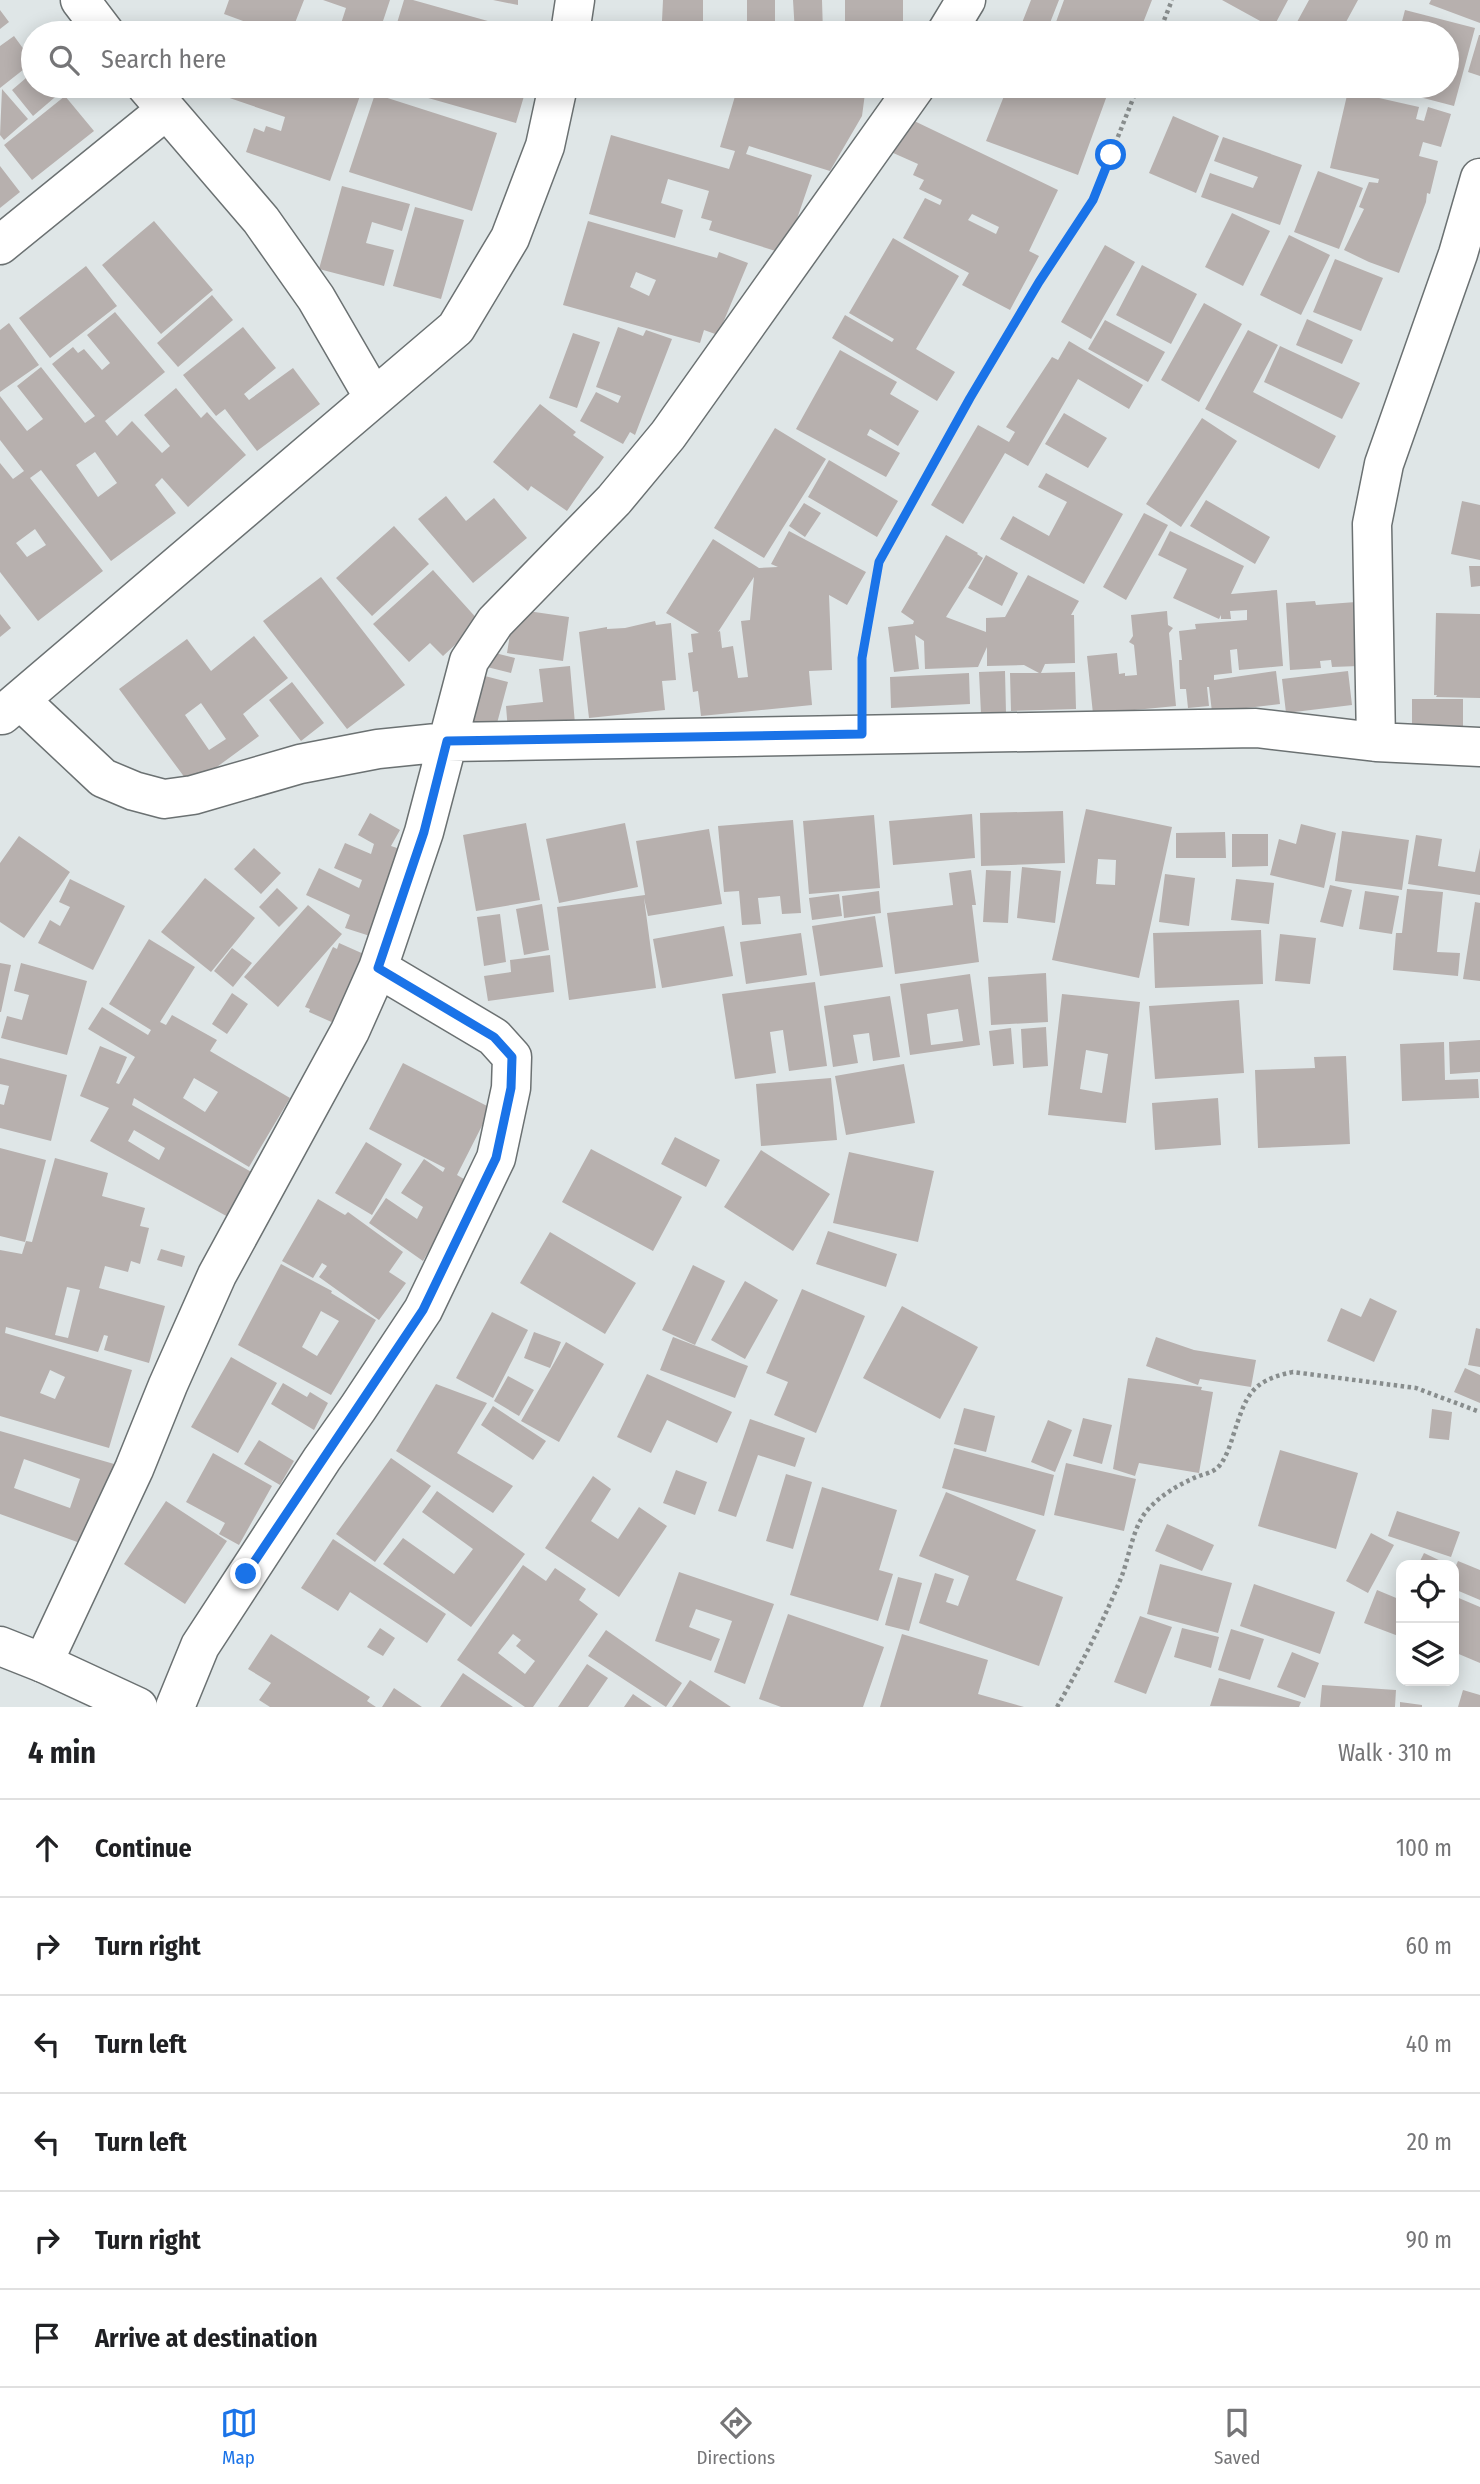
<!DOCTYPE html>
<meta charset="utf-8">
<style>
:root{--surface:#fff;--page:#f6f6f6;--text:#202124;--muted:#757577;--line:#e0e0e0;--accent:#1a73e8}
body{margin:0;font-family:"Fira Sans Condensed",sans-serif;background:var(--page);color:var(--text)}
.controls{position:absolute;right:21px;bottom:21px;display:grid;overflow:hidden;border-radius:14px;box-shadow:0 4px 18px #0003}
.controls button{width:63px;height:63px;display:grid;place-items:center;padding:0;border:0;border-bottom:2px solid var(--line);background:var(--surface);color:var(--text);font:35px sans-serif}
.stop{position:absolute;width:21px;height:21px;margin:-16px;border:5px solid #1a73e8;border-radius:50%;background:#fff}
.stop.end{background:#1a73e8;border-color:#fff;box-shadow:0 2px 7px #0008}
.list{margin:0;padding:0;list-style:none}
h2{display:flex;justify-content:space-between;align-items:center;height:91px;margin:0;padding:0 28px;font-size:30px}
h2 small{font-size:23px;font-weight:400;color:var(--muted)}
.list li{display:grid;grid-template-columns:46px 1fr auto;gap:21px;align-items:center;box-sizing:border-box;height:98px;padding:0 28px;border-top:2px solid var(--line)}
.list b{display:block;font-size:26px;white-space:nowrap}
.list em{font-size:23px;font-style:normal;color:var(--muted)}
.icon{flex:none;width:38px;height:38px;fill:none;stroke:currentColor;stroke-width:2;stroke-linecap:round;stroke-linejoin:round}
.map{position:relative;flex:none;width:1480px;height:1707px;overflow:hidden}
.search{position:absolute;background:var(--surface);box-shadow:0 4px 18px #0003;left:21px;right:21px;top:21px;height:77px;display:flex;align-items:center;gap:18px;box-sizing:border-box;padding:0 24px;border-radius:38px;color:var(--muted);font-size:26px}
.sheet{height:679px;background:var(--surface)}
nav{display:flex;justify-content:space-around;align-items:center;box-sizing:border-box;height:98px;border-top:2px solid var(--line);background:var(--surface);font-size:19px;color:var(--muted)}
nav a{display:grid;justify-items:center;gap:4px}
nav .on{color:var(--accent)}
.map>svg:first-child{display:block}
.building{fill:#b7b0ae;fill-rule:evenodd}
.lines{fill:none;stroke-linecap:round;stroke-linejoin:round}
.street-casing{stroke:#6b7172;stroke-width:41}
.secondary-casing{stroke:#6b7172;stroke-width:41}
.path{stroke:#888d8d;stroke-width:4.5;stroke-dasharray:3.5 3.5;stroke-linecap:butt}
.street{stroke:#fff;stroke-width:38}
.secondary{stroke:#fff;stroke-width:38}
.route{stroke:#1a73e8;stroke-width:9}
</style>
<div class="map">
<svg width="1480" height="1707" viewBox="0 0 1480 1707">
<rect width="100%" height="100%" fill="#dfe6e7"/>
<path class="building" d="M229,0h75l-13,33h-15l-52,-19z
M323,0h67l-11,33h-41l8,-25z
M404,0h9l117,33h-77l-18,-5 -1,5h-40z
M493,0h25v5z
M663,0h40v21h44v-21h28v33h-130v-12h17z
M793,0h29l1,33h-28z
M845,0h58v33h-58z
M1031,0h28l-13,33h-28z
M1064,0h88l-13,33h-87z
M1222,0h66l-15,28z
M1309,0h49l-18,33h-49z
M1431,0h49v23l-51,-19z
M0,10l9,12 -9,7z
M1405,10l70,18 -21,78 -69,-18 1,-2h61l3,-37h-3v-16h-48z
M184,23l18,10h-24z
M303,24l26,9h-29z
M1479,35h1v41l-12,-4z
M14,36l19,26 -33,26v-42z
M33,72v14h23l5,6 -28,24 -21,-26z
M215,86h124l22,7 -31,88 -84,-29 8,-24 10,4 2,-6 15,5 4,-14 -73,-25z
M386,86h141l-11,37z
M738,86h128l-4,30 -32,55 -81,-25 -3,8 66,21 -27,79 -76,-24 3,-9 -11,-3 8,-27 -41,-12 -7,24 22,7 -8,28 -86,-24 22,-79 118,34 6,-18 -15,-4z
M1008,86h89l12,4 -31,85 -92,-34z
M2,89l26,30 -24,21 -4,-5z
M1348,91l71,16 -3,12 8,2 4,-14 23,7 -10,33 -18,-5 -4,14 19,5 -8,33 -3,-1 -1,9 -27,71 -30,-11 -25,-12 20,-41 -5,-2 10,-25 9,1 1,-4 -49,-11z
M375,94l122,39 -25,78 -123,-39z
M65,96l29,35 -62,49 -28,-35z
M1173,116l46,20 -23,57 -47,-20z
M908,118l150,72 -29,61 10,5 -29,54 -48,-25 7,-12 -66,-35 22,-40 15,7 2,-5 -23,-11 5,-9 -11,-5 5,-11 -27,-12zM972,214l27,13 -3,7 -28,-14z
M1223,137l79,28 -22,60 -79,-28 9,-24 43,15 5,-11 -44,-16z
M0,166l20,26 -20,16z
M1318,171l45,17 -24,61 -45,-17z
M342,186l68,18 -8,27 -30,-9 -6,21 28,7 -10,36 -65,-17z
M415,207l49,13 -23,79 -48,-13z
M1232,213l38,18 -27,55 -38,-19z
M154,221l59,69 -52,44 -59,-69z
M588,221l129,37 2,-6 29,11 -30,72 -14,-5 -4,13 -137,-38zM636,272l20,8 -7,16 -19,-9z
M1289,235l41,20 -29,60 -41,-20z
M893,238l66,38 -43,73 39,23 -18,29 -105,-63 13,-23 47,27 2,-3 -45,-26z
M1105,245l30,17 -44,77 -30,-17z
M1335,259l48,19 -22,53 -48,-19z
M1142,265l55,29 -26,50 -55,-29z
M86,266l31,40 -67,52 -31,-40z
M212,295l21,25 -55,47 -21,-24z
M1204,303l38,21 -43,78 -38,-22z
M115,312l50,60 -60,49 12,15 15,-15 30,32 8,-7 -26,-31 32,-27 25,30 6,-6 39,43 -58,52 -26,-29 -7,7 21,28 -65,48 -70,-91 -11,8 73,93 -65,50 -38,-49v-109l13,16 11,-8 -24,-31v-44l27,35 16,-12 -26,-33 24,-19 44,56 10,-7 -43,-52 21,-17 5,6 6,-4 18,21 8,-7 -23,-28zM95,452l22,31 -19,14 -22,-32zM35,529l11,16 -19,12 -11,-14z
M1307,319l46,21 -11,24 -46,-19z
M1105,320l60,32 -17,30 -60,-33z
M9,323l30,42 -39,27v-62z
M243,327l33,41 -32,26 5,6 44,-32 27,36 -63,47 -32,-42 -9,7 -33,-41z
M618,327l25,9 3,-6 26,9 -37,96 -5,-3 -7,12 -43,-23 16,-29 22,11 3,-7 -25,-9z
M1248,330l30,15 -25,47 83,44 -17,33 -114,-60z
M573,333l27,9 -23,66 -28,-10z
M1069,341l74,44 -14,24 -51,-30 -50,87 -23,-13 -42,71 -32,-19 47,-80 31,17 6,-10 -9,-5 46,-70 6,3z
M1280,346l80,37 -18,36 -78,-37z
M840,350l57,32 -7,12 29,17 -21,35 -28,-17 -3,6 33,18 -14,24 -90,-48z
M540,404l36,28 -3,3 31,22 -37,54 -36,-25 -3,5 -35,-29z
M1064,413l43,25 -19,30 -43,-24z
M1202,418l35,23 -56,86 -35,-23z
M775,428l51,31 -62,99 -50,-30z
M829,460l69,41 -21,36 -69,-40z
M1046,473l77,41 -39,70 -84,-45 13,-23 36,20 18,-34 -29,-15z
M446,496l20,25 28,-23 33,40 -54,45 -55,-64z
M1206,500l64,37 -15,27 -65,-38z
M1462,501l18,4v55l-29,-6z
M804,503l17,10 -16,24 -16,-11z
M1144,513l24,12 -42,75 -23,-13z
M394,526l35,38 -57,52 -36,-38z
M789,531l77,41 -19,33 -18,-10 3,75 -23,1 3,34 -111,11 -3,-25 -5,1 -5,-39 5,-1 -2,-18 8,-1 -33,-20 47,-74 46,29 19,-1 -7,-3zM754,577l-4,43 -9,1 7,56 -10,1 -5,-32 -11,2 -2,-17 -2,1z
M1170,531l74,35 -13,28 46,-4 6,76 -44,4 -2,-21 -7,1 2,23 -18,2v5l62,-9 4,33 -68,8 -3,-25h-2l2,19 -21,2 -2,-19h-6l-1,-29h3l-3,-29 17,-2 -1,-5 52,-4v-10l-17,1 1,8h-10v-4l-2,4 -46,-21 14,-29 -29,-14z
M946,535l32,18 -1,1 6,4 -37,59 40,15v-14l19,-1 23,-42 51,26 -8,14h3l1,48 -30,1 -4,9 34,-1 1,37 -65,2 -1,-38h29l-15,-8 -37,1v-19l-9,20 -53,2 -1,-28 -9,-6 4,34 -25,3 -6,-45 25,-3 1,-3 -13,-9z
M986,555l32,18 -16,33 -34,-18z
M1469,566h11v20l-9,1z
M433,570l47,52 -37,34 -13,-13 -21,19 -36,-38z
M321,577l84,108 -58,44 -84,-108z
M1315,601l1,4 40,-3 3,64 -27,1 -1,-7 -11,1 1,7 -31,2 -4,-67z
M514,609l55,8 -6,44 -56,-8z
M1167,611l1,14 5,3 -4,5 7,73 -83,8 -6,-58 30,-3 2,21 6,-1v3l12,-1 -3,-30 -5,-3 4,-6 -2,-21z
M1436,613l44,1v84l-44,-1 1,-2h-3z
M0,614l11,14 -11,9z
M655,621l1,4 15,-2 5,57 -14,1 3,29 -76,8 -10,-86 28,-5v2l18,-1z
M254,636l34,42 -45,36 16,22 -68,50 -72,-97 68,-50 24,32zM201,703l25,36 -17,11 -24,-35z
M491,652l24,6 -4,15 -24,-6z
M570,666l5,58 -67,7 -2,-25 37,-4 -4,-33z
M1005,671l1,42 -25,1 -2,-42z
M1348,671l4,34 -66,8 -4,-34z
M969,673l1,31 -79,4 -1,-31z
M481,675l27,7 -12,45 -28,-7z
M292,682l32,41 -23,18 -32,-41z
M1412,699h51v28h-51z
M1086,809l86,18 -33,151 -87,-18zM1098,859l18,1 -1,25 -19,-1z
M1063,811l2,52 -84,3 -1,-53z
M370,813l30,17 -9,16 9,3 -30,87 -25,-8 5,-13 -44,-20 13,-27 40,20 3,-8 -28,-12 11,-25 26,11 3,-10 -16,-9z
M972,814l3,44 -82,7 -4,-44z
M874,815l6,73 -71,6 -6,-73z
M793,820l8,93 -19,1 -2,-18 -22,2 3,26 -19,1 -3,-34 -15,1 -6,-66z
M526,823l14,77 -64,11 -13,-76z
M625,823l13,64 -79,16 -13,-64z
M1301,824l35,9 -12,55 -54,-13 9,-36 17,5z
M709,829l13,75 -74,12 -4,-18 12,90 -87,12 -12,-93 88,-12 -9,-54z
M1342,831l67,9 -7,50 -67,-9z
M1225,832l1,26h-50v-25z
M1232,834h36v32l-36,1z
M1416,835l26,4 -4,27 37,6 5,-24v47l-72,-11z
M19,836l51,36 -46,66 -24,-16v-59z
M254,848l27,25 -20,21 -27,-25z
M1022,867l39,4 -6,52 -38,-5z
M971,870l5,35h-4l7,57 -84,12 -8,-61 66,-8 -4,-32z
M986,870l25,1 -3,52 -25,-1z
M1165,874l30,4 -6,48 -30,-4z
M205,878l50,40 -44,54 -50,-40z
M70,879l55,27 -32,64 -55,-27 12,-23 10,6 10,-19 -11,-5z
M1236,879l38,4 -5,41 -38,-4z
M1330,885l22,5 -9,37 -23,-5z
M277,888l21,20 -19,19 -20,-20z
M1407,889l36,3 -6,60 23,1 -2,23 -65,-6 3,-37h6z
M879,891l2,22 -37,5 -2,-22z
M1365,891l34,5 -7,38 -33,-5z
M839,894l3,22 -30,4 -3,-22z
M1475,902l5,1v78l-17,-2z
M542,904l7,46 -25,5 -8,-46z
M308,905l34,29 -64,73 -34,-30z
M500,914l6,48 -22,4 -7,-49z
M875,916l8,51 -63,9 -8,-50z
M724,926l9,50 -71,12 -9,-49z
M1261,930l2,54 -108,4 -2,-55z
M801,933l6,42 -61,9 -6,-42z
M1280,934l36,4 -6,46 -35,-3z
M149,939l46,28 -35,55 6,3 6,-10 45,25 -7,11 80,47 -41,69 -115,-69 -2,7 123,69 -25,44 -140,-77 19,-33 -29,-12 20,-50 27,11 -11,26 3,1 16,-27 -47,-28 14,-22 46,28 3,-5 -42,-26zM194,1078l24,14 -13,20 -22,-14zM134,1130l31,18 -6,12 -31,-19z
M339,943l27,12 -30,69 -27,-12 1,-3 -5,-2 28,-60 4,2z
M232,948l20,15 -19,24 -19,-16z
M550,955l4,37 -66,9 -4,-25 27,-4 -1,-12z
M0,963l11,2 -10,47h-1z
M21,963l66,18 -20,74 -66,-17 6,-22 15,4 7,-25 -15,-4z
M1046,973l2,49 -57,3 -3,-48z
M970,974l10,71 -70,10 -10,-71zM958,1009l5,32 -32,4 -4,-31z
M815,982l12,84 -38,5 -6,-41 -13,2 6,41 -41,6 -13,-85z
M232,993l16,11 -21,30 -15,-10z
M1062,994l78,8 -14,121 -78,-8zM1086,1050l22,4 -6,39 -22,-4z
M890,996l10,61 -27,4 -4,-28 -16,2 5,28 -25,4 -9,-61z
M1239,1000l5,73 -89,6 -6,-73z
M1046,1027l2,39 -25,2 -2,-39z
M1011,1028l3,36 -21,2 -4,-35z
M1480,1040v32l-30,2 -1,-32z
M1444,1042l1,38 33,-1 1,19 -77,3 -2,-57z
M1346,1056l4,88 -92,4 -3,-78 60,-2 -1,-11z
M0,1058l67,17 -16,66 -51,-13v-24l4,1 5,-19 -9,-2z
M403,1063l88,45 -34,67 12,7 -46,79 -54,-38 17,-25 31,21 6,-12 -22,-14 23,-34 19,13 2,-4 -76,-39z
M904,1064l11,59 -69,12 -11,-59z
M831,1078l6,62 -76,6 -5,-62z
M1218,1098l3,47 -66,5 -3,-47z
M675,1137l45,23 -14,27 -45,-23z
M366,1142l36,22 -30,51 -37,-22z
M0,1148l46,12 -21,82 -25,-6z
M591,1149l91,48 -29,54 -91,-49z
M761,1150l69,44 -37,57 -69,-44z
M849,1152l85,19 -16,71 -85,-19z
M55,1158l53,15 -6,23 43,12 -5,18 9,2 -9,36 -9,-3 -3,11 -23,-6 -6,22 66,18 -16,57 -45,-13 4,-14 -4,-1 -6,17 -92,-25 -1,6 127,37 -23,78 -109,-32v-166l22,4 4,-13 6,1zM67,1287l13,3 -12,48 -13,-3zM50,1370l15,7 -10,22 -15,-6z
M318,1199l27,16 3,-3 55,40 -14,20 17,11 -27,37 -60,-43 8,-11 -5,-3 -9,15 -31,-17z
M828,1231l69,23 -11,33 -70,-23z
M550,1232l86,51 -31,51 -85,-51z
M161,1249l24,7 -3,11 -25,-7z
M281,1264l51,27 -1,2 45,27 -45,75 -93,-50zM321,1311l18,10 -22,35 -15,-9z
M693,1265l32,16 -30,64 -33,-15z
M745,1281l33,19 -33,59 -34,-19z
M802,1289l63,27 -49,117 -42,-18 14,-33 -22,-9z
M1370,1298l27,13 -23,51 -47,-21 14,-33 20,9z
M902,1306l76,41 -38,72 -77,-41z
M492,1312l36,18 -35,68 -37,-20z
M1476,1328l4,1v38l-12,-2z
M534,1332l27,10 -11,26 -26,-10z
M673,1337l75,29 -13,32 -75,-28z
M1156,1337l38,13 62,10 -5,27 -51,-8 -2,6 -52,-19z
M566,1342l38,22 -45,78 -38,-21z
M231,1357l46,26 -39,70 -47,-26z
M1465,1368l15,7v28l-26,-11z
M647,1374l85,38 -15,31 -50,-23 -16,33 -34,-16z
M508,1376l26,14 -15,26 -25,-15z
M1128,1378l74,9 -1,3 12,2 -14,81 -60,-10 -4,13 -22,-7z
M283,1383l24,14 3,-5 18,11 -14,27 -43,-26z
M436,1384l51,19 -30,50 56,33 -20,27 -97,-62z
M493,1406l53,35 -13,19 -52,-35z
M964,1408l31,8 -9,36 -32,-8z
M1432,1409l20,3 -3,28 -20,-2z
M1083,1418l29,7 -10,39 -29,-8z
M750,1419l55,19 -10,29 -37,-12 -22,62 -18,-6z
M1048,1420l24,10 -17,42 -24,-10z
M0,1431l121,35 -41,77 -80,-29zM24,1459l56,20 -10,29 -56,-20z
M259,1440l35,21 -14,24 -36,-21z
M954,1448l100,27 -10,41 -102,-28z
M1280,1450l78,23 -22,76 -78,-23z
M213,1453l59,33 -33,59 -20,-11 6,-11 -39,-21z
M391,1458l40,28 -56,76 -39,-28z
M1066,1463l70,16 -12,52 -70,-16z
M676,1470l31,12 -12,33 -32,-12z
M786,1474l26,8 -19,67 -27,-8z
M593,1476l18,13 -20,32 27,18 21,-32 28,19 -48,71 -74,-49z
M822,1487l75,23 -18,60 14,4 -15,47 -88,-26z
M437,1491l88,63 -54,73 -88,-63 20,-26 51,36 19,-25 -51,-37z
M946,1492l90,38 -20,50 47,17 -24,69 -120,-43 16,-50 19,6 -8,23 12,4 11,-30 -50,-20z
M166,1501l61,40 -42,63 -61,-40z
M1397,1511l63,21 -9,25 -63,-21z
M1167,1524l47,21 -12,26 -47,-20z
M1371,1533l23,12 -26,48 -22,-12z
M333,1539l113,75 -19,29 -77,-51 -12,19 -37,-23z
M1424,1553l21,10 -1,2h-26z
M1458,1561l22,9v30l-26,-11v-19z
M1160,1564l72,19 -14,50 -71,-19z
M523,1565l23,16 9,-13 31,21 -7,11 19,14 -65,93h-8l-68,-47zM513,1634l8,6 -5,6 19,15 -10,13 -27,-21z
M679,1572l95,32 -29,80 -31,-12 18,-51 -36,-12 -7,18 31,12 -9,22 -56,-20z
M898,1577l24,6 -13,48 -24,-6z
M1254,1584l81,28 -15,42 -80,-28z
M1377,1590l24,10v37l-37,-14z
M1454,1596l26,11v56l-26,-11z
M788,1614l96,33 -21,60h-82l-22,-8z
M1140,1616l32,11 -26,67 -32,-12z
M380,1628l15,10 -12,18 -16,-9z
M1182,1628l37,9 -8,31 -37,-11z
M1231,1629l33,10 -14,41 -32,-10z
M606,1630l76,53 -16,24 -78,-51z
M271,1634l99,63 -3,4 9,6h-106l-11,-7 12,-17 -23,-14z
M902,1634l86,26 -10,34 46,13h-144z
M1292,1652l27,11 -14,35 -28,-11z
M587,1664l21,14 -20,29h-30z
M463,1673l50,34h-73z
M1219,1678l82,24 -2,5 -89,-1z
M690,1680l41,27h-59z
M1322,1685l74,5 -1,17h-75z
M394,1688l28,19h-40z
M1463,1690l17,5v12h-22z
M633,1694l19,13h-28z
M1400,1702l22,3v2h-22z"/>
<g class="lines">
<g class="street-casing">
<path id="street" d="M80,0l25,33
M570,33l5,-33
M946,33l20,-33
M146,86l115,134 55,78 58,100
M0,245l165,-134
M20,700l83,78 31,13 30,8 29,-4 107,-31 78,-15 69,-7 809,-14 120,14 104,5
M2,715l454,-387 54,-90 35,-92 13,-60
M1376,742l-4,-218 12,-60 74,-210 22,-76
M43,1663l91,-194 34,-84 49,-110 133,-244 28,-63 46,-136 45,-171 26,-39 119,-122 54,-65 248,-349
M175,1707l25,-61 122,-187 36,-51 65,-98 73,-152 15,-70 1,-31 -18,-20 -116,-69"/>
</g>
<g class="secondary-casing">
<path id="secondary" d="M0,1646l43,17 95,44"/>
</g>
<path class="path" d="M1159,33l13,-33
M862,695v-37l6,-46 11,-50 91,-164 69,-116 54,-82 45,-114
M1057,1707c24,-42 46,-85 64,-129 8,-20 11,-47 24,-65 12,-15 29,-26 47,-34 9,-5 21,-5 28,-14 6,-8 10,-19 13,-29 13,-39 16,-55 60,-64l123,16 64,24"/>
<use href="#street" class="street"/>
<use href="#secondary" class="secondary"/>
</g>
<g class="lines">
<path class="route" d="M246,1574l177,-264 73,-152 15,-70 1,-31 -18,-20 -116,-69 46,-136 23,-91 415,-7v-76l17,-96 91,-164 69,-116 54,-82 18,-45"/>
</g>
</svg>
<div class="controls">
<button><svg class="icon" aria-label="locate" viewBox="0 0 24 24"><circle cx="12" cy="12" r="6"/><path d="M12 2v4M12 18v4M2 12h4M18 12h4"/></svg></button>
<button><svg class="icon" aria-label="layers" viewBox="0 0 24 24"><path d="M12 4l9 5-9 5-9-5zM3 14l9 5 9-5"/></svg></button>
</div>
<div class="stop" style="left:1111px;top:155px"></div>
<div class="stop end" style="left:246px;top:1574px"></div>
<div class="search"><svg class="icon" aria-label="search" viewBox="0 0 24 24"><circle cx="10" cy="10" r="6"/><path d="M15 15l6 6"/></svg>Search here</div>
</div>
<section class="sheet">
<h2>4 min<small>Walk · 310 m</small></h2>
<ul class="list">
<li><svg class="icon" aria-label="ahead" viewBox="0 0 24 24"><path d="M12 20V5M6 11l6-6 6 6"/></svg><div><b>Continue</b></div><em>100 m</em></li>
<li><svg class="icon" aria-label="right" viewBox="0 0 24 24"><path d="M7 20v-9h11M14 6l5 5-5 5"/></svg><div><b>Turn right</b></div><em>60 m</em></li>
<li><svg class="icon" aria-label="left" viewBox="0 0 24 24"><path d="M17 20v-9H6M10 6l-5 5 5 5"/></svg><div><b>Turn left</b></div><em>40 m</em></li>
<li><svg class="icon" aria-label="left" viewBox="0 0 24 24"><path d="M17 20v-9H6M10 6l-5 5 5 5"/></svg><div><b>Turn left</b></div><em>20 m</em></li>
<li><svg class="icon" aria-label="right" viewBox="0 0 24 24"><path d="M7 20v-9h11M14 6l5 5-5 5"/></svg><div><b>Turn right</b></div><em>90 m</em></li>
<li><svg class="icon" aria-label="arrive" viewBox="0 0 24 24"><path d="M6 21V4h12l-3 4 3 4H6"/></svg><div><b>Arrive at destination</b></div></li>
</ul>
</section>
<nav>
<a class="on"><svg class="icon" aria-label="map" viewBox="0 0 24 24"><path d="M3 6l6-2 6 2 6-2v14l-6 2-6-2-6 2zM9 4v14M15 6v14"/></svg>Map</a>
<a><svg class="icon" aria-label="directions" viewBox="0 0 24 24"><path d="M12 3l9 9-9 9-9-9zM9 14v-3h6M13 9l2 2-2 2"/></svg>Directions</a>
<a><svg class="icon" aria-label="saved" viewBox="0 0 24 24"><path d="M7 4h10v16l-5-4-5 4z"/></svg>Saved</a>
</nav>
